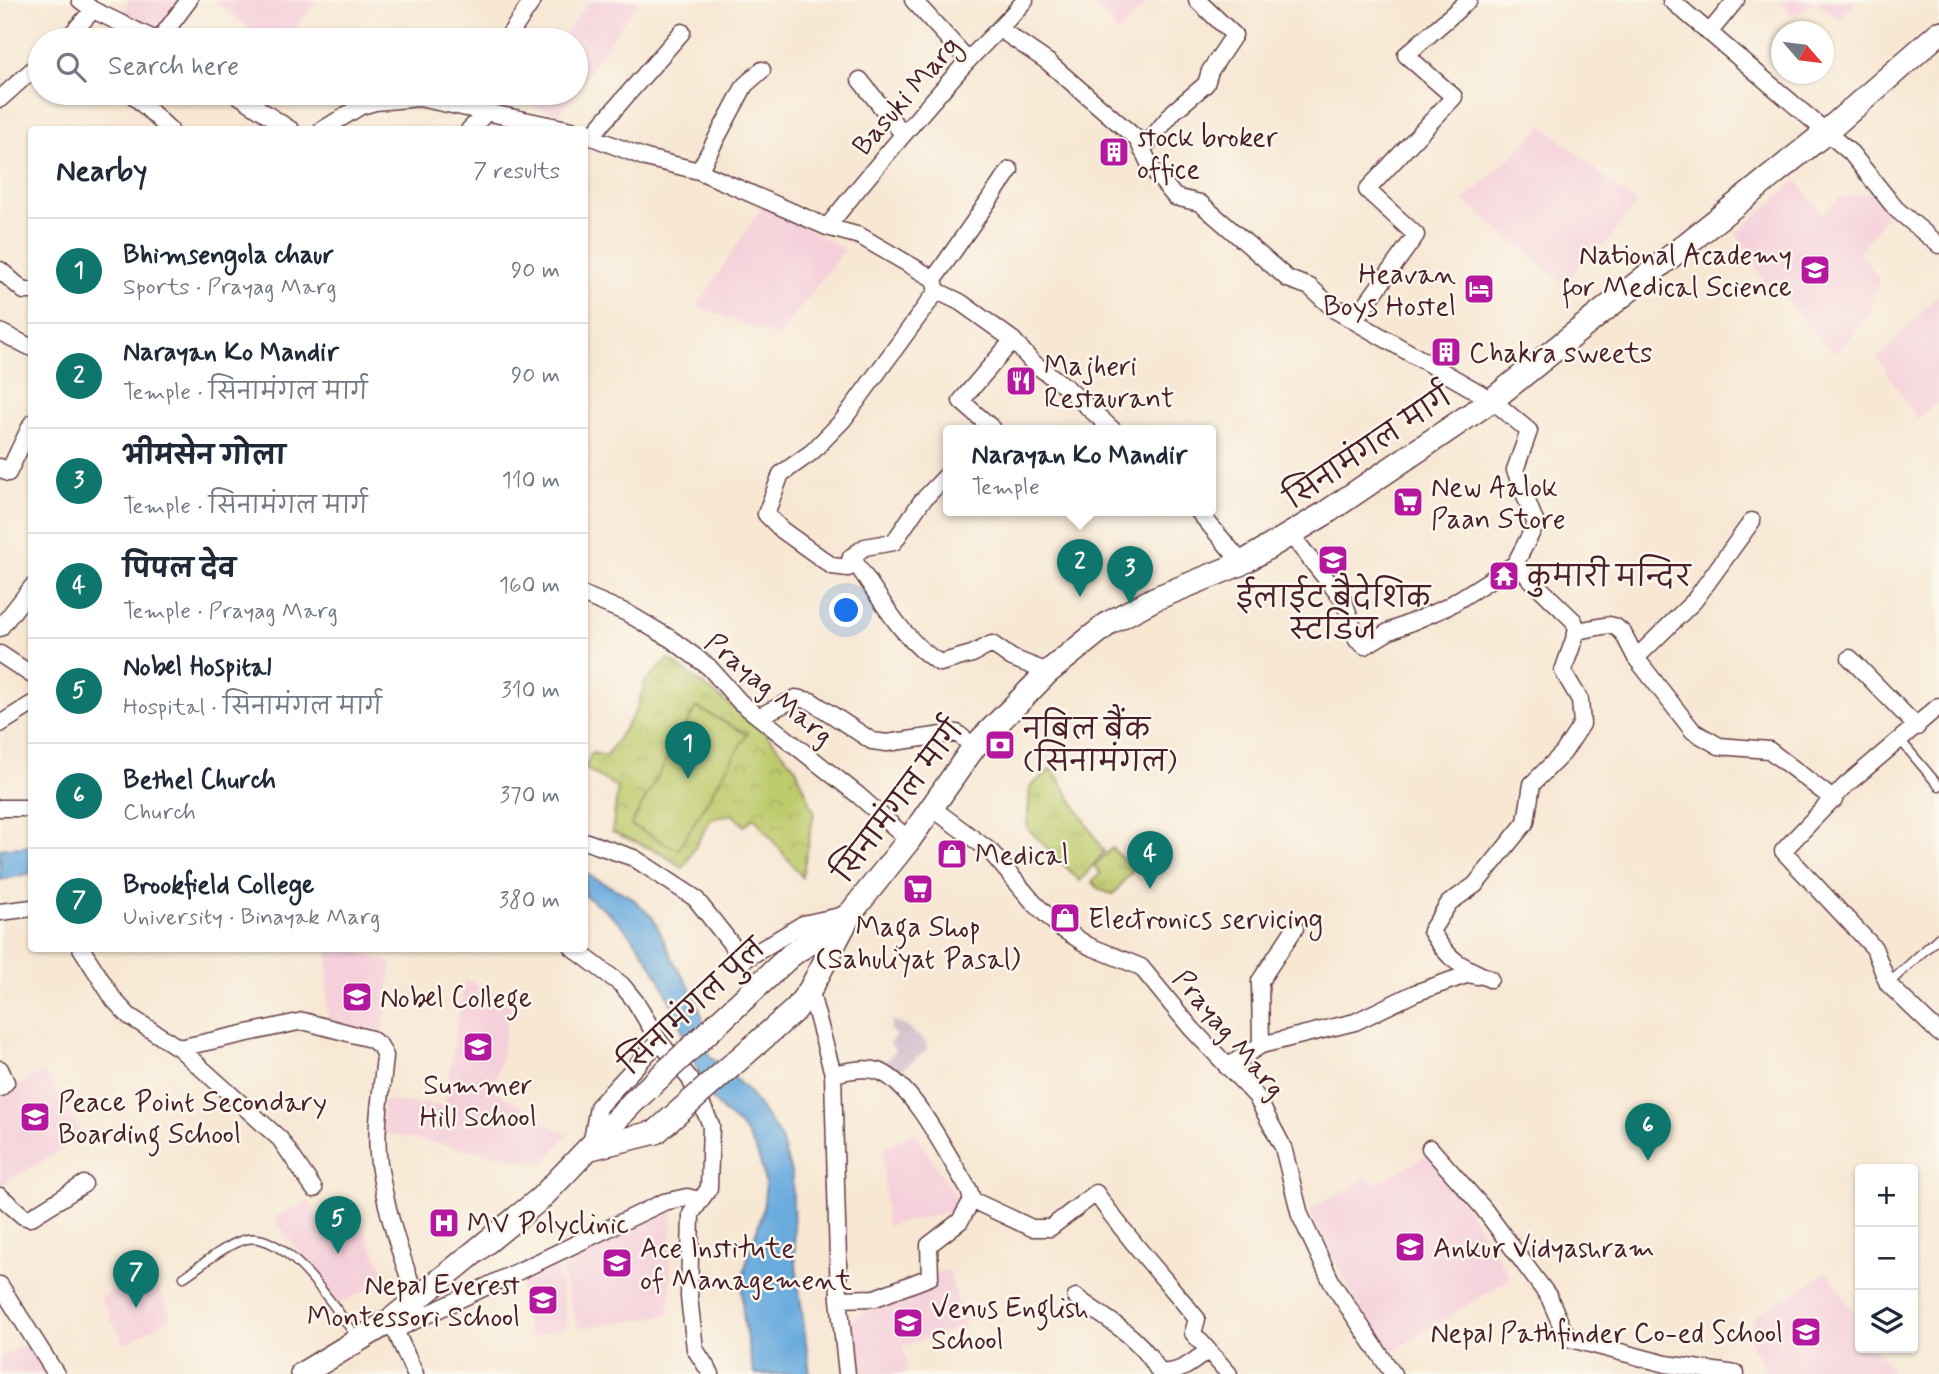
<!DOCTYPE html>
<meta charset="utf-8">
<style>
:root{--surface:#fff;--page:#f6f6f7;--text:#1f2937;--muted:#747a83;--line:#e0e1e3;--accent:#0f766e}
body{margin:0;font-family:Mynerve,"Playpen Sans Deva",sans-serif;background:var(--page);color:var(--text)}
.controls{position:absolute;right:21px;bottom:21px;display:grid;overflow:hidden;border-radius:7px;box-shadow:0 2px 5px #0004}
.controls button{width:63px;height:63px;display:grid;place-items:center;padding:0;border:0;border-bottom:2px solid var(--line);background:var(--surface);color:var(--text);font:35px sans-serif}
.compass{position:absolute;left:1771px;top:21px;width:63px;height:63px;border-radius:50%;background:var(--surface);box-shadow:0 2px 5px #0004;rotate:118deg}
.you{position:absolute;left:847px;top:611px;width:24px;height:24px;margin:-18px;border:5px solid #fff;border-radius:50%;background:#1a73e8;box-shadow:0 0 0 10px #1a73e833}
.badge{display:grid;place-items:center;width:46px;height:46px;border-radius:50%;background:var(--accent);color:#fff;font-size:23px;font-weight:700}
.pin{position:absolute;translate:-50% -58px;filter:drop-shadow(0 2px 4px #0008)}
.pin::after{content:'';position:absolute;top:37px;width:24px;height:21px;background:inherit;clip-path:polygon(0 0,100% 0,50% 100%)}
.popup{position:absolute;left:943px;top:425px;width:273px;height:91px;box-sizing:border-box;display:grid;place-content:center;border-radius:7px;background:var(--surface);filter:drop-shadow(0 2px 5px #0005);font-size:23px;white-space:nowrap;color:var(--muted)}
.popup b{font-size:26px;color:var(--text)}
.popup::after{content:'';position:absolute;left:50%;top:100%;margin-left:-14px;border:14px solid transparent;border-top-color:var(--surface)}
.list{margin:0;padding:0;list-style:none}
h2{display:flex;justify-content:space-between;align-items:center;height:91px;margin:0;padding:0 28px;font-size:30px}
h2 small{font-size:23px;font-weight:400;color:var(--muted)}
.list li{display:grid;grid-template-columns:46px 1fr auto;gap:21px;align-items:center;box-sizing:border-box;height:105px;padding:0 28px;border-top:2px solid var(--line)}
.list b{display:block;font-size:26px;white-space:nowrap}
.list p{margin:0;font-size:23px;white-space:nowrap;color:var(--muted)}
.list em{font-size:23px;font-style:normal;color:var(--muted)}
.icon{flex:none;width:38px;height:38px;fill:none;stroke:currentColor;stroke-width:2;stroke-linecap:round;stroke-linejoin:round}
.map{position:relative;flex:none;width:1939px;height:1374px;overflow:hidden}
.search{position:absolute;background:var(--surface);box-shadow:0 2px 5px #0004;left:28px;top:28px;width:560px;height:77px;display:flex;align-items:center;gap:18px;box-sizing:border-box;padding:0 24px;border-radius:38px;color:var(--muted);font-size:26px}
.panel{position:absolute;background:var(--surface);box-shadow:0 2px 5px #0004;left:28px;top:126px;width:560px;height:826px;border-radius:7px}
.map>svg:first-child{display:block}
.built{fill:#f5cfda}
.industrial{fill:#d1bdcb}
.grass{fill:url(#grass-tufts);stroke:#84754c;stroke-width:2}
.park{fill:url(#park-crowns);stroke:#84754c;stroke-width:2}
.pitch{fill:#becb6d;stroke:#84754c;stroke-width:2}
.water{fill:#6aabde;stroke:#5a6584;stroke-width:2}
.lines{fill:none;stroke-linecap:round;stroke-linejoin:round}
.lane-casing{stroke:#643d44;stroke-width:11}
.street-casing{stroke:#643d44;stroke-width:19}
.secondary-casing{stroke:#643d44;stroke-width:26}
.lane{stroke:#fff;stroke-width:8}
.street{stroke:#fff;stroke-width:16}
.secondary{stroke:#fff;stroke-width:23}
.secondary-bridge-casing{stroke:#643d44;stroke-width:26;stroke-linecap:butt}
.secondary-bridge{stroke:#fff;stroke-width:23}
.labels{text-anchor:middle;stroke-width:5;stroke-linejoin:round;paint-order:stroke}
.street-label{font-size:28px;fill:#4a1f2b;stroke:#fbf7ec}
.poi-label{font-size:28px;fill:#4a1f2b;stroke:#fbf7ec;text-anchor:start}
</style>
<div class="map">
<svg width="1939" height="1374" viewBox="0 0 1939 1374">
<defs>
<pattern id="grass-tufts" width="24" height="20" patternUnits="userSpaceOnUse" patternTransform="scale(1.75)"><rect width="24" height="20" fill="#becb6d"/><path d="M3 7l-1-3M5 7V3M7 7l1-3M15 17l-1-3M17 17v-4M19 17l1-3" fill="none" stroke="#a5ae5f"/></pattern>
<pattern id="park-crowns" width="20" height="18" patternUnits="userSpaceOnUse" patternTransform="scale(1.75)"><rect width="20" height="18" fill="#becb6d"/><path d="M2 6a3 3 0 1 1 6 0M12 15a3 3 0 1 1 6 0" fill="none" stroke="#a5ae5f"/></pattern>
</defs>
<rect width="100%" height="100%" fill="#fbf7ec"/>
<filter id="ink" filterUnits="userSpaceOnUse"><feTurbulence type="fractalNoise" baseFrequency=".0143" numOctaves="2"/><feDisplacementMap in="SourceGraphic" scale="14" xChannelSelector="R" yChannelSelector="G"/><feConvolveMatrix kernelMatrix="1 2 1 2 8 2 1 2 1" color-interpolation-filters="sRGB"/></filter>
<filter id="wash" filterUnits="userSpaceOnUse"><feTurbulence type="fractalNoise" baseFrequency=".00686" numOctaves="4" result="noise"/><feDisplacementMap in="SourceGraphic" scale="28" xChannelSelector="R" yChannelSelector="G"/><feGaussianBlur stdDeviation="1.57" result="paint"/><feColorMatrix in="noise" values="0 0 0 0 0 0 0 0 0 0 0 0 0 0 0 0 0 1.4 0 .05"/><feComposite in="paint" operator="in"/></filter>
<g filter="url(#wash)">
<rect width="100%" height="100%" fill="#f7e7d3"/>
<path class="built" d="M129,0h57l-26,33 -38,-20z
M213,0h104l-30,40h-23z
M590,0h49l-63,91v-51h-15z
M1093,0h57l-34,34 -9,-18 -15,-12z
M1779,0h79l-18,20 -26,-20 -19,17z
M524,93h51l-15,21 -33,-10 -7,-6z
M1544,126l92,78 -32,41 -10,1 -29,38 -101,-83z
M1797,180l25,34 17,-16 32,-5 20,16 -32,42 20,29 -7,18 1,15 -38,40 -27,-26 -23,-30 -19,-13 -30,-51z
M764,203l80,47 -66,87 -80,-31z
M1939,294v107l-22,18 -39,-61z
M328,949h24l40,14 -9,74 -56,-6z
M465,979l46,25 -17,86 73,45 -23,29 -162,-31 1,-33 61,6z
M44,1071l39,65 -83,50v-89z
M915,1133l48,76 -77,17 -3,-78z
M1432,1153l79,125 -126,78 -76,-145 56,-33 11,5z
M310,1201l9,18 17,-2 5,12 19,-9 27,59 -49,25 -65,-86z
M673,1205l-4,110 -91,13 -13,-43 -3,-27z
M555,1257l13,70 -40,11 -9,-66z
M947,1269l20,56 -64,21 5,28h-50l-8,-53z
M150,1270l22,47 -47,27 -25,-46z
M1828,1272l32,50v26h16l16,24 -3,2h-121l-18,-32 4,-25z
M35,1340l18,34h-53v-17z"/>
<path class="industrial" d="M892,1020l15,7 19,15 1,8 -24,18 9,10 -10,12 -22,-20 15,-20 -6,-7 7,-7 -6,-6z"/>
<path class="grass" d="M1052,768l52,84 -24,29 -53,-53 3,-41z
M1112,848l21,22 -20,24 -13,-4 -8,-8 9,-9 -7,-7z"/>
<path class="park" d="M669,659l94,71 33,38 18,44 -12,65 -48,-60 -9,9 -13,-12 -21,5 -28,49 -24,-16 -47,-20 6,-44 -33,-20 7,-15 14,3 30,-45 9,-29z"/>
<path class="pitch" d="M696,707l51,27 -69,116 -47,-25z"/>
<path class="water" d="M31,846v27l-31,7v-31z
M584,873l47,24 22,21 22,46 17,27 10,25 7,39 39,36 32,45 12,40 3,81 15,117h-56c-6,-31 -16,-68 -10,-100 5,-30 22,-56 21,-88 -1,-20 -12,-48 -27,-62 -10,-9 -19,-15 -26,-26 -12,-18 -18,-38 -26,-58 -22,-58 -47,-112 -101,-144z"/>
</g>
<g filter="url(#ink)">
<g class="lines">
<g class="lane-casing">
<path id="lane" d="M1901,741l38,45
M1888,984l51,-47
M184,1277c18,-12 38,-30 59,-37 41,-14 92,69 114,97"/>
</g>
<g class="street-casing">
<path id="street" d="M80,0l13,10 63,30
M913,0l55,60
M1671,0l180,153 45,56 43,36
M1001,30l47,32 89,77 15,30 23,28 25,6 88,76 22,8 25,23 157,90 37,31 -14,39 21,54 -21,40
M1709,33l27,-33
M66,40l27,-30
M159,40l30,-40
M506,40l27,-40
M860,80l43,54
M131,93l39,37
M235,93l56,37
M0,99l40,-36
M322,130l39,-24 14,-4 44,-4 153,32
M469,130l17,-17
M584,134l62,24 53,13 128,56 33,9 74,43 3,12 23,11 53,38 19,22 35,26 47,43
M591,136l91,-104
M1142,150l32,-39 32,-27 4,-13 24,-36 -37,-35
M699,171l46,-86 17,-15
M827,227c44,-55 89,-108 135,-160 21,-23 43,-43 63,-67
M0,270l24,21h8
M934,279l76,-109
M937,291l-94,129 -31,32 -31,22 -15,40 16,16 50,36 16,2 3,-11c27,35 50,84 89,106l32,-9 20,-10 20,14 36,14
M1337,310h25l54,-75 -49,-45 87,-93 -48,-42 63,-55
M0,332l32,16
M991,431l2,-2 -32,-28 52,-61
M0,467l8,6 24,-50
M1198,511l44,52
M1291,535l53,66 13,39 8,6 23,-14 59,-25 68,-43
M851,557l14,-10 29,-5 27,-40 28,-29
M1515,564l59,57 3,10 32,-6 7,2 7,6 13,25 57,73 26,15 50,4 65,50
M584,595l43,18 44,26 38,28 31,35 118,93 51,45
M0,628l32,-41
M0,654l32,21
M1636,658l58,-57 58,-80
M1850,658l67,69
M1939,706l-93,79 -63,66 91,97 14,36 51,49
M760,716l36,-18 15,3 61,40 15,2 70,-10 17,14
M0,724l32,-20
M931,807l59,44 44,52 25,24 30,19 52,21 50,61 65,68 27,51 17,68 32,68 61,91
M0,808h32
M584,841l50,17 61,40 49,62 59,-36 37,-8
M0,912l32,-4
M81,948l33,52 15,16 50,32 124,-27 68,18 9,7 5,10c-3,35 -11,73 -6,108 7,47 21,91 38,135
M573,948l49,37 13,16 24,40 31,38 21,46 -2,63 -18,26 -2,83 6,52 16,25
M1490,979c-31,-14 -41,-18 -59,-48l18,-28 26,-18 51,-63 6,-38 31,-31 19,-29 -2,-24 -17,-29 14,-40
M810,990l23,84 6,225 8,75
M1261,1045l-1,-64 35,-53
M179,1048l101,91 34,50
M1227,1067l34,-22 94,-23 60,-29 54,-19 8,2
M0,1069l6,13 -6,6
M833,1074c15,-3 33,-8 48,-2 34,15 68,87 88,118l3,10 60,28h18l46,-35c30,45 67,83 101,126l-4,14 36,41
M591,1146l7,-39 61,-66
M1430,1148l53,60 66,89 13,30 9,12 95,25 70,10
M0,1196l23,20 7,2 54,-34
M0,1285l56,89
M1076,1297c30,23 65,39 83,75 20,2 33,-9 48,-21
M839,1299l36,-1 55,-21 -1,-32 31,-24 12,-21
M390,1321l5,9 269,-128 23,-5 13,3
M395,1330l20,44"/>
</g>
<g class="secondary-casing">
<path id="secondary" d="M791,955l56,-39
M796,1009l14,-19 40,-76 59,-74 65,-93 74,-75 61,-49 45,-24 88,-36 82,-49 168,-114 333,-267 114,-100
M591,1148l65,-16
M302,1374l88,-53 151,-123 93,-97"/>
</g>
<use href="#lane" class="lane"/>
<use href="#street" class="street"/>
<use href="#secondary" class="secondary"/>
<g class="secondary-bridge-casing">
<path id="secondary-bridge" d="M634,1101l157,-146
M656,1132l140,-123"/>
</g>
<use href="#secondary-bridge" class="secondary-bridge"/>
</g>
</g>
<defs>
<g id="building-square" transform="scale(1.575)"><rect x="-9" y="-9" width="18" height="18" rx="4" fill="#b5179e" stroke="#fbf7ec"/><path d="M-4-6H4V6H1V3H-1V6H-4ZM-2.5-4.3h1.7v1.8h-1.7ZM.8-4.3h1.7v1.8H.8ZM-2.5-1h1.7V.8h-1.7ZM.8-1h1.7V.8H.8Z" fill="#fff"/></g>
<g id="university-square" transform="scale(1.575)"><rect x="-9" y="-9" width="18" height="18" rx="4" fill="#b5179e" stroke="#fbf7ec"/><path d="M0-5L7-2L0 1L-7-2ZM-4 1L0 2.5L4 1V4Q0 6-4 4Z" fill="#fff"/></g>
<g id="hotel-square" transform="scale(1.575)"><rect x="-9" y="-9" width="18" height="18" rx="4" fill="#b5179e" stroke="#fbf7ec"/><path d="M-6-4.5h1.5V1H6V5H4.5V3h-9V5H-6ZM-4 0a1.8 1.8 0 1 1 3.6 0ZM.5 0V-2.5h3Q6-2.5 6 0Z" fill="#fff"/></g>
<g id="restaurant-square" transform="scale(1.575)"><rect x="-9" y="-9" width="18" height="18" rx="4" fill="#b5179e" stroke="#fbf7ec"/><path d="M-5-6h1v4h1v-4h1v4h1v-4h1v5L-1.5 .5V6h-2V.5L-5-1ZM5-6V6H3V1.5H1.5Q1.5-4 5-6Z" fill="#fff"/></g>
<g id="supermarket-square" transform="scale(1.575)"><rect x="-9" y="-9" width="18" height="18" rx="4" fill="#b5179e" stroke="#fbf7ec"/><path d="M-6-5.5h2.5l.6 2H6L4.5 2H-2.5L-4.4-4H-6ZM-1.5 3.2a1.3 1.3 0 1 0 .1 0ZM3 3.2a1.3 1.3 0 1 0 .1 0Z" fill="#fff"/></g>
<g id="school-square" transform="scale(1.575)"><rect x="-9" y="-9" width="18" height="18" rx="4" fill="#b5179e" stroke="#fbf7ec"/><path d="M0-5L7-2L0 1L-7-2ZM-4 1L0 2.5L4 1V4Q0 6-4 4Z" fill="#fff"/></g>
<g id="temple-square" transform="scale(1.575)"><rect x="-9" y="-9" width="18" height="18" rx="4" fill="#b5179e" stroke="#fbf7ec"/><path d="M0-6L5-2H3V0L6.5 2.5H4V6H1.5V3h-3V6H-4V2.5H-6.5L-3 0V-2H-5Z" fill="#fff"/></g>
<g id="bank-square" transform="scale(1.575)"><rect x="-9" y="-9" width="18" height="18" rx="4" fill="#b5179e" stroke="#fbf7ec"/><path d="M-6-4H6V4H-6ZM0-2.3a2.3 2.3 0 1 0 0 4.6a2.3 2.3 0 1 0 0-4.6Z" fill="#fff"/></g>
<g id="shop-square" transform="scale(1.575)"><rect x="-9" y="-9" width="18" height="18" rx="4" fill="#b5179e" stroke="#fbf7ec"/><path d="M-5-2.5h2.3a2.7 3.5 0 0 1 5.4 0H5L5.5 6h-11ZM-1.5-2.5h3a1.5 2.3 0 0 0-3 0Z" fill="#fff"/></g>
<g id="hospital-square" transform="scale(1.575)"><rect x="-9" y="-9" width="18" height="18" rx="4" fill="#b5179e" stroke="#fbf7ec"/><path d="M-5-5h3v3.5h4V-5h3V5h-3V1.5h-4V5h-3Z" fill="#fff"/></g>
</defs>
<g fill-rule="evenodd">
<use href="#building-square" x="1114" y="152"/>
<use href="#university-square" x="1815" y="270"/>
<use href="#hotel-square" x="1479" y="289"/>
<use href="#building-square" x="1446" y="352"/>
<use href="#restaurant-square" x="1021" y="381"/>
<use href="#supermarket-square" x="1408" y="502"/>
<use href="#school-square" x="1333" y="560"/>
<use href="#temple-square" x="1504" y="576"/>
<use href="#bank-square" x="1000" y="745"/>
<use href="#shop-square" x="952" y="854"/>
<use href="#supermarket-square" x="918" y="889"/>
<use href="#shop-square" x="1065" y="918"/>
<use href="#university-square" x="357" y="997"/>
<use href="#school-square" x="478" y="1047"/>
<use href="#school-square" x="35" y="1117"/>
<use href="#hospital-square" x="444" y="1223"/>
<use href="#school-square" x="1410" y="1247"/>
<use href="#university-square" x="617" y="1263"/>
<use href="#school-square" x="543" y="1300"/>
<use href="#school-square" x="908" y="1323"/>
<use href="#school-square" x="1806" y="1332"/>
</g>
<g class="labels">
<g class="street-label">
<text transform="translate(905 95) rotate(-49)" y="10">Basuki Marg</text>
<text transform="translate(1368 447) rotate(-34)" y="10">सिनामंगल मार्ग</text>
<text transform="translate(770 688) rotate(40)" y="10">Prayag Marg</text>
<text transform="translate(898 801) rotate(-53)" y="10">सिनामंगल मार्ग</text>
<text transform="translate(692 1006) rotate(-43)" y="10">सिनामंगल पुल</text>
<text transform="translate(1230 1033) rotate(50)" y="10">Prayag Marg</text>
</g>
<g class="poi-label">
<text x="1137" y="146">stock broker<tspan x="1137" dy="32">office</tspan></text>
<text x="1792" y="264" text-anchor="end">National Academy<tspan x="1792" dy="32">for Medical Science</tspan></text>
<text x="1456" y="283" text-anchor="end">Heavan<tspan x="1456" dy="32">Boys Hostel</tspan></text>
<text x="1469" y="362">Chakra sweets</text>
<text x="1044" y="375">Majheri<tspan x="1044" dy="32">Restaurant</tspan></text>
<text x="1431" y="496">New Aalok<tspan x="1431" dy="32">Paan Store</tspan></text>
<text x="1527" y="586">कुमारी मन्दिर</text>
<text x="1333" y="607" text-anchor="middle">ईलाईट बैदेशिक<tspan x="1333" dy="32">स्टडिज</tspan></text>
<text x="1023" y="739">नबिल बैंक<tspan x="1023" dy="32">(सिनामंगल)</tspan></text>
<text x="975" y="864">Medical</text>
<text x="1088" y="928">Electronics servicing</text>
<text x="918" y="936" text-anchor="middle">Maga Shop<tspan x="918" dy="32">(Sahuliyat Pasal)</tspan></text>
<text x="380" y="1007">Nobel College</text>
<text x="478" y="1094" text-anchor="middle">Summer<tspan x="478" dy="32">Hill School</tspan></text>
<text x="58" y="1111">Peace Point Secondary<tspan x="58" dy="32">Boarding School</tspan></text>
<text x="467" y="1233">MV Polyclinic</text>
<text x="640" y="1257">Ace Institute<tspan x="640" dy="32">of Management</tspan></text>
<text x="1433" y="1257">Ankur Vidyashram</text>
<text x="520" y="1294" text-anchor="end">Nepal Everest<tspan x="520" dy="32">Montessori School</tspan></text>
<text x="931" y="1317">Venus English<tspan x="931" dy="32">School</tspan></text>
<text x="1783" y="1342" text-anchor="end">Nepal Pathfinder Co-ed School</text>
</g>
</g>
</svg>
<div class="controls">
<button>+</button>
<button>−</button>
<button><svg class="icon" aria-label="layers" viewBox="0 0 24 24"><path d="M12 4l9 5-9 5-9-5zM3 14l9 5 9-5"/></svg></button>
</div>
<svg class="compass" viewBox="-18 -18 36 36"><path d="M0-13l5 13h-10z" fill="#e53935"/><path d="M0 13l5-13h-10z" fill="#747a83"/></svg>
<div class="you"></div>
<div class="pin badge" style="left:688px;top:779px">1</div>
<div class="pin badge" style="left:1080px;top:597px">2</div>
<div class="popup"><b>Narayan Ko Mandir</b>Temple</div>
<div class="pin badge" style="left:1130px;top:604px">3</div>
<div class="pin badge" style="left:1150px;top:889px">4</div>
<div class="pin badge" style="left:338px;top:1254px">5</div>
<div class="pin badge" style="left:1648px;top:1161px">6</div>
<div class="pin badge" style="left:136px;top:1308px">7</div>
<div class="search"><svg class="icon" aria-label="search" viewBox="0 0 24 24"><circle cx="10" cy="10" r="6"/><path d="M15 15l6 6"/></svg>Search here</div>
<section class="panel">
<h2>Nearby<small>7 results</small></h2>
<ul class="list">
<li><span class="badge">1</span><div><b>Bhimsengola chaur</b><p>Sports · Prayag Marg</p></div><em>90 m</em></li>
<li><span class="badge">2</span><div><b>Narayan Ko Mandir</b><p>Temple · सिनामंगल मार्ग</p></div><em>90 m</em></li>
<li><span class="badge">3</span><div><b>भीमसेन गोला</b><p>Temple · सिनामंगल मार्ग</p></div><em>110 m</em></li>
<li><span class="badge">4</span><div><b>पिपल देव</b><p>Temple · Prayag Marg</p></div><em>160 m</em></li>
<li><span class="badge">5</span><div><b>Nobel Hospital</b><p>Hospital · सिनामंगल मार्ग</p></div><em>310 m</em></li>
<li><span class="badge">6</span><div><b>Bethel Church</b><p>Church</p></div><em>370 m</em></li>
<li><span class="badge">7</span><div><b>Brookfield College</b><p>University · Binayak Marg</p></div><em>380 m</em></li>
</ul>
</section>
</div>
